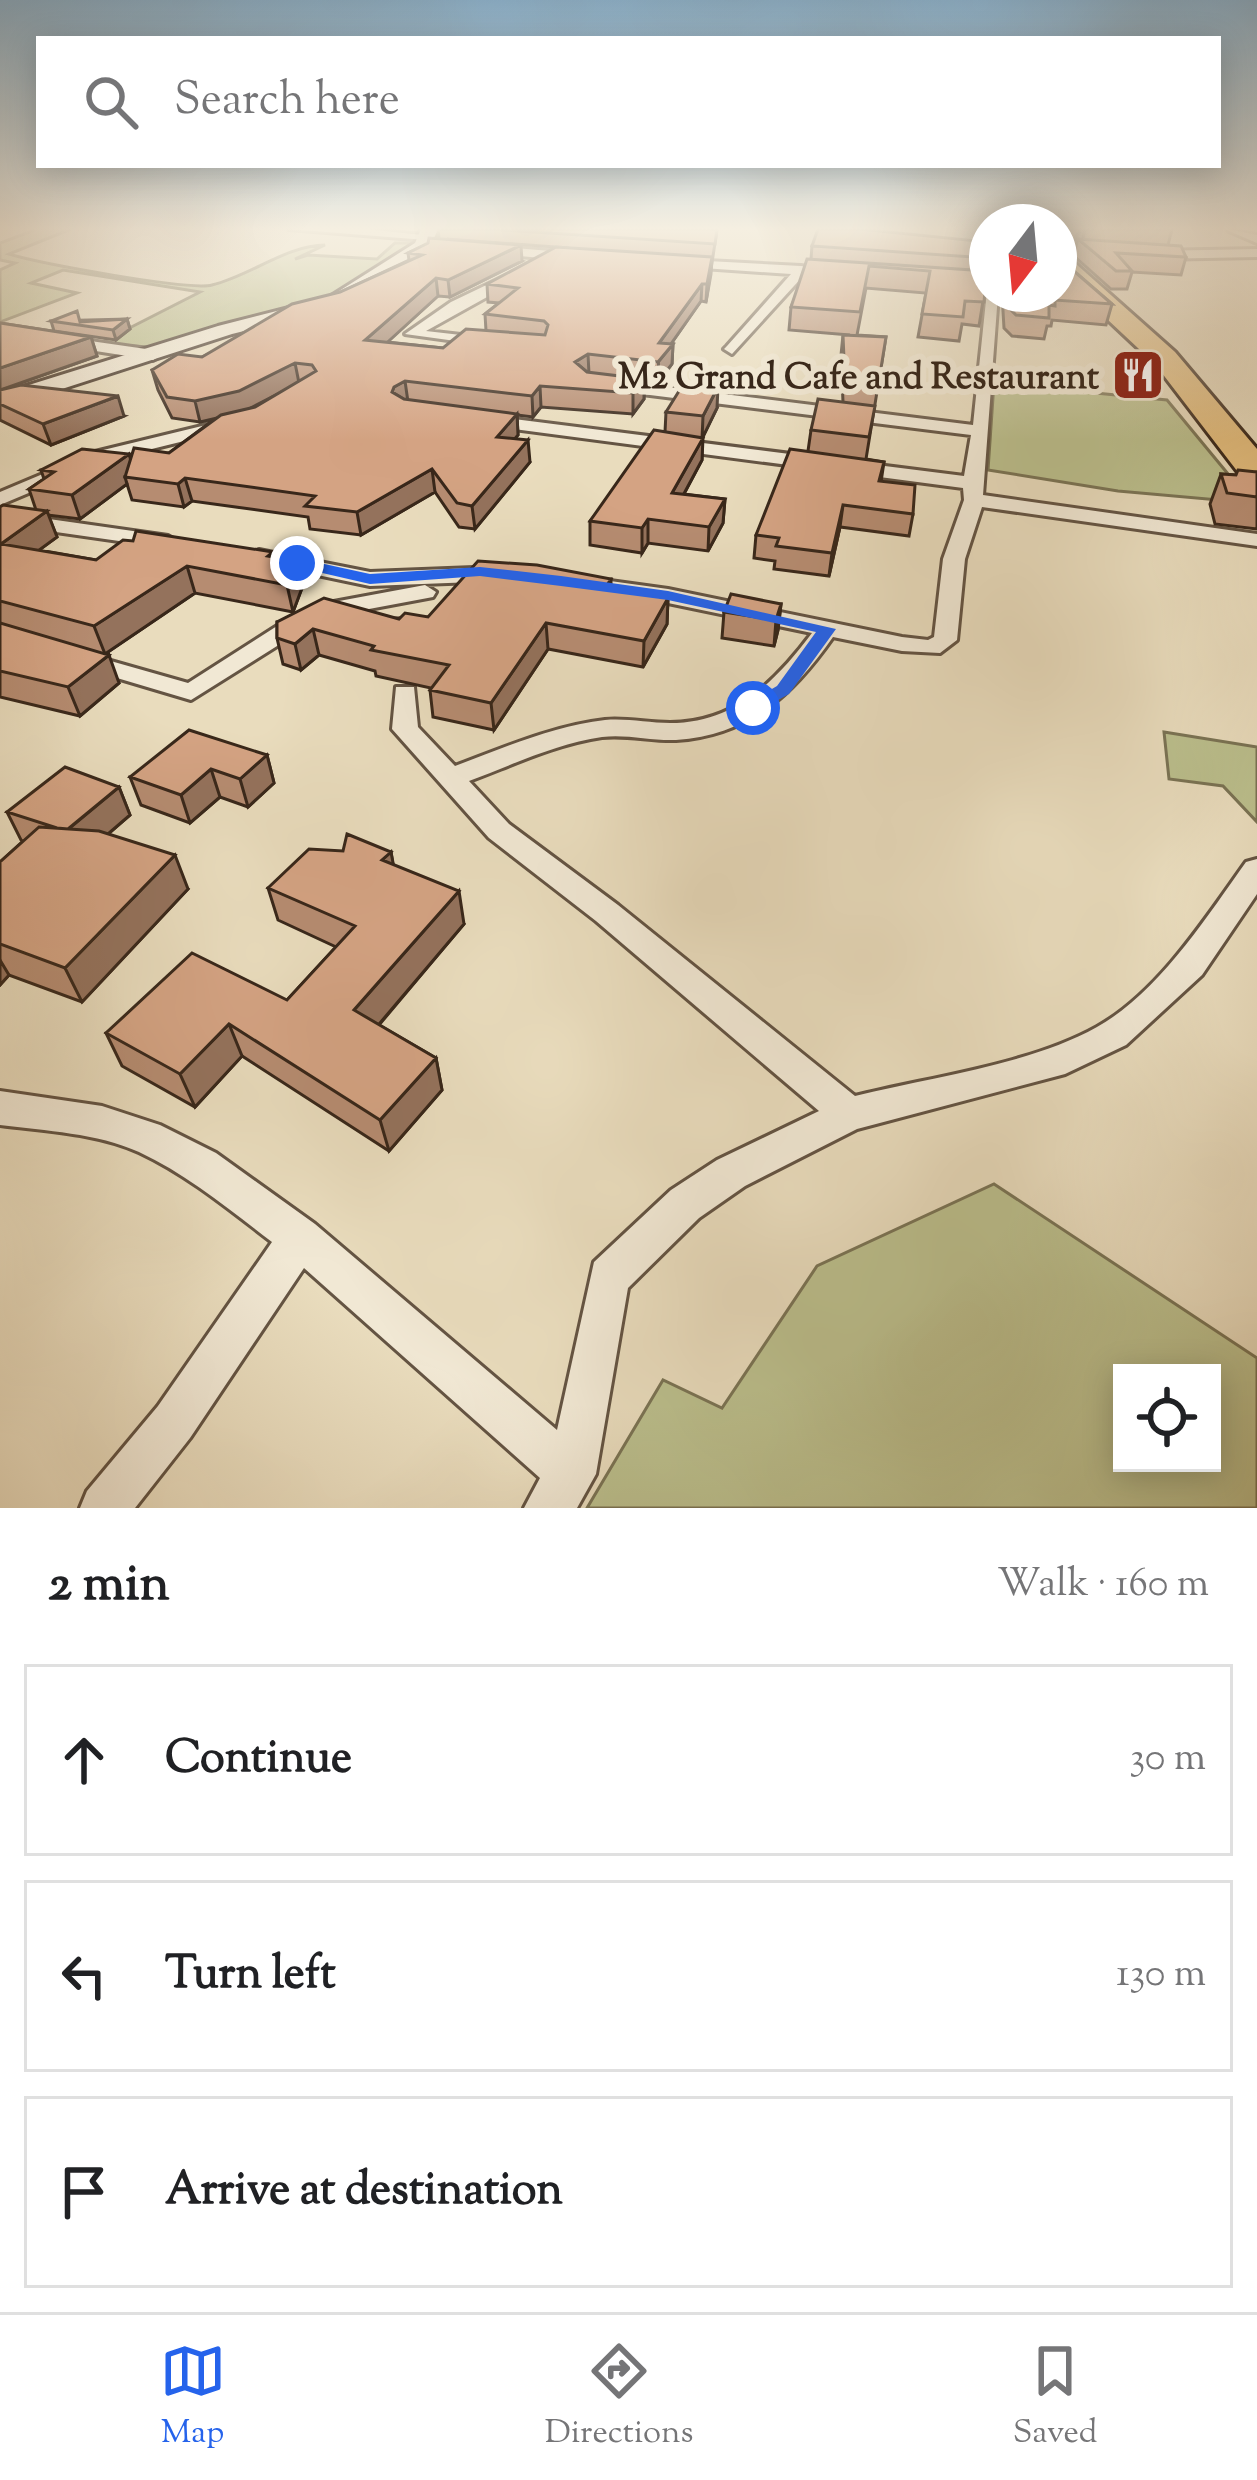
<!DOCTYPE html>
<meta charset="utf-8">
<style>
:root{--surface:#fff;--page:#f6f6f6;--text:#202124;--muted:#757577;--line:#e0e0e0;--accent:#2563eb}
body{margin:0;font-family:"Sorts Mill Goudy",serif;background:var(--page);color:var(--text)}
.controls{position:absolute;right:36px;bottom:36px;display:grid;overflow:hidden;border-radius:0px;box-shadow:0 6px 30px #0003}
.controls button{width:108px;height:108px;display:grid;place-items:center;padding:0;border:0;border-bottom:3px solid var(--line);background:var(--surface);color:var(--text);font:60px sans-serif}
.compass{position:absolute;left:969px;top:204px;width:108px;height:108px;border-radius:50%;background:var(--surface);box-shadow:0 6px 30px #0003;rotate:196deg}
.stop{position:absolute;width:36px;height:36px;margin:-27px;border:9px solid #2563eb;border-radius:50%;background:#fff}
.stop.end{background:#2563eb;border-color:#fff;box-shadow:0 3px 12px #0008}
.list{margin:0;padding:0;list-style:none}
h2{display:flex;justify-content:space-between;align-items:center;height:156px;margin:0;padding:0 48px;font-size:51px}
h2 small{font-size:39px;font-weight:400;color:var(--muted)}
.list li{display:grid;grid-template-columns:78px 1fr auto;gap:36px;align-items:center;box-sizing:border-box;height:192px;margin:0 24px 24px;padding:0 24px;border:3px solid var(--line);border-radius:0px}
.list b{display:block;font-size:45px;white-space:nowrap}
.list em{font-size:39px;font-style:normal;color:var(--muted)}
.icon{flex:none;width:66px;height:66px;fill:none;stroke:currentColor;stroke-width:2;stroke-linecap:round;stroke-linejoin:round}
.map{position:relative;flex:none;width:1257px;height:1508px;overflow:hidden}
.search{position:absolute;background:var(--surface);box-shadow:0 6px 30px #0003;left:36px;right:36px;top:36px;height:132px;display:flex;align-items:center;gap:30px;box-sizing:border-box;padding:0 42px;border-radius:0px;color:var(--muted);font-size:45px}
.sheet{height:804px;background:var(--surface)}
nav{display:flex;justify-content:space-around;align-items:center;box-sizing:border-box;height:168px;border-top:3px solid var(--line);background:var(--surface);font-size:33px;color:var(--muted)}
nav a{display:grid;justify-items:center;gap:6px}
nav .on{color:var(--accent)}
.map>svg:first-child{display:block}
.green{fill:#bbbf8d;stroke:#7a7354;stroke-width:3;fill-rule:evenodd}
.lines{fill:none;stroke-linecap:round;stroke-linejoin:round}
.street-tunnel{stroke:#c6b89c;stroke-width:14;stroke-dasharray:14 6;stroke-linecap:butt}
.street-casing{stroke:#645443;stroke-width:6}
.secondary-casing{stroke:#38271a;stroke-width:6}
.highway-casing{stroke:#38271a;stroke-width:6}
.street{fill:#f1e8d4;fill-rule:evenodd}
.secondary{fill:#f1e8d4;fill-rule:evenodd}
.highway{fill:#e4be7e;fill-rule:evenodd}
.wall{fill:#b68c71;stroke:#38271a;stroke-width:3;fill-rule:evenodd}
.shaded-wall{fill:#94725c;stroke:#38271a;stroke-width:3}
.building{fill:#d4a383;stroke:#38271a;stroke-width:3}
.route{fill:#2563eb}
.labels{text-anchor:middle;stroke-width:12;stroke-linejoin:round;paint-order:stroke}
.far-poi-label{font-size:36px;font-weight:bold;fill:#38271a;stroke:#f1e8d4;text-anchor:end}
</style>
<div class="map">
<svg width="1257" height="1508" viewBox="0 0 1257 1508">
<rect width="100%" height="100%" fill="#e9dcbd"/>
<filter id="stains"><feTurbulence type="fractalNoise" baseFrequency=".00167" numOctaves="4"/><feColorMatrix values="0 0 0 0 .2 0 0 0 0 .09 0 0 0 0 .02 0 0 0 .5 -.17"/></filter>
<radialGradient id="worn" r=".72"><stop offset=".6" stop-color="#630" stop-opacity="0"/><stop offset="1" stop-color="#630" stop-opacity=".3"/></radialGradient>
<path class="green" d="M37,229h34l-62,25c30,9 179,37 203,31 38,-9 75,-40 113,-40l-30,14 13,-4 69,4 18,-16h16l-10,12 -60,37 -48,16 -143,39 -52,-3 102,-52 -137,-22 -32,13 46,10 -77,29v-52l15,-7 -15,-3v-17z
M994,383l173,17 85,103 -134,-12 -130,-21z
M1164,732l93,15v75l-34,-36 -54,-7z
M994,1184l263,174v150h-670l76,-128 59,28 95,-142zM1122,1373h90v90h-90z"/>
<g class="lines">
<path class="street-tunnel" d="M1060,251l21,1"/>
<g class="street-casing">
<path id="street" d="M289,229h76l67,7 -6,4z
M1227,229l30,6v8l-28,-12z
M488,246l88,7 6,4 -6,4 -92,-8z
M1257,249v8l-104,2 -6,-4 6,-4z
M670,259l131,7 44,7 -6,4 -35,-2 -72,79 -8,-5 3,-3 64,-72 -117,-8z
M516,271l5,7 -95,53 61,7 5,2v6l-87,-12 46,-32z
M987,291l11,3 -15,201 274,39v12l-275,-39 -17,52 -8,81 -17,13 -38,-2 -69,-14c-40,57 -83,98 -157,103 -25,1 -49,-6 -74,-3 -47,7 -90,28 -133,44l40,43 109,81 237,191c76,-19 174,-31 242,-69 61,-34 109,-109 149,-165l11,-3v35l-55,81 -76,70 -61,29 -208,55 -112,57 -46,32 -71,70 -32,186 -19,34h-53l16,-30 -236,-210 -114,170 -55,70h-55l7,-17 71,-85 114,-164c-42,-32 -84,-67 -133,-90 -42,-19 -93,-21 -139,-27v-34l102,15 58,19 56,28 99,71 242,206 37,-168 77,-72 46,-30 102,-49 -223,-190 -107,-83 -97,-109 4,-42h18l4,40 37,39c48,-18 98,-40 150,-46 22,-2 43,3 65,3 65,0 106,-42 142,-90l-144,-30 -102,-15v-10l8,-2 94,13 234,48 26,3 6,-3 9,-78 21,-59 -1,-12 -480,-63 -9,-5 9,-5 481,61 7,-41 -361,-45 -8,-5 8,-5 363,45z
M0,328l153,22 8,5 -8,5 -153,-24z
M235,418l9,5 -3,4 -134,33 -107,45v-13l95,-40z
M0,512l168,24 10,6 -10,6 -168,-24z
M259,550l111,22 130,-5 11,7 -11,7 -130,5 -119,-25 -3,-5z
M425,585l11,7 -3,5 -96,18 -33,14 -113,71 -121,-36 -3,-5 12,-7 109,31 100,-64 35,-15z"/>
</g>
<g class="secondary-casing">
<path id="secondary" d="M421,229h17l-9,21 -87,56 -110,28 -232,75v-15l218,-68 110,-28 87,-55z"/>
</g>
<g class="highway-casing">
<path id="highway" d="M1059,254l8,2 108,96 82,97v34l-13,-3 -89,-116 -96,-90z"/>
</g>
<use href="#street" class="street"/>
<use href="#secondary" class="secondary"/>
<use href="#highway" class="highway"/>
</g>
<path class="wall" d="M438,229l279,1 -11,72 -5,-1 -30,43h2l-1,20 -14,18 -14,-2v19l-11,15 -92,-7 -8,10 -16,-2 1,20 -3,3 15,24 -55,67 -16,-2 -24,-35 -74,43 -51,-6 -2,-12 -116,-16 -8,6 -52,-7 -5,-16 -47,35 -32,-4 9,22 -18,13 57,10 178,-3 28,31 -9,24 -98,-19 -90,61 14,29 -39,33 -80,-19v-190l36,3 -7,-21 15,-10 -3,-9 90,-10 38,-7 47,-35 -16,4 -28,-4 -14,-28 -6,-20 50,-13 207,-97 -1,-7 31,-14zM447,239l122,9 -82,36 1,18 11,1 -14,11 1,17 -43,17 -56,-6 51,-46 12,1 72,-36z
M1059,229h113l-4,16 18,12 -5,18 -49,-3 -5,17h-16l-37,-33 1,-7 -4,5 -4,-9 -7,-1v15l52,45 -6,21 -54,-5 -1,6h-4l-3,13 -32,-3 -8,-8 -2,-34h57z
M987,242v34l-8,50 -17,-2 -3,17 -41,-4 8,-44 -60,-5 -9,47 29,2 -20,122 18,3 -3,20 32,32 -4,22 -69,-9 -11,49 -55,-7 1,-8 -21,-3 2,-23 52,-84 3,-21 32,-28 -2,-47 2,-20h7l-61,-5 2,-23 20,-48 1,-13z
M127,319l3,10 -14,11 -62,-9 -3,-10z
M0,323l91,14 6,19 -96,34 123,26 -73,29 -51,-25z
M717,408l-15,30v22l-18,34 41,5 -2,24 -15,28 -60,-8 -6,10 -52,-8v-24l75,-89 1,-20z
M1257,472v57l-42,-5 -5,-20 11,-30 15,1z
M611,579v10l57,9 -1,26 -24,43 -95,-18 -54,81 -61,-13 -3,-27 1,-2 -55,-12 -1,-5 -56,-16 -18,15 -18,-6 -6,-26v-16l151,-5z
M781,604l-3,26 -4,16 -52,-8 2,-26z
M267,755l7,28 -26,24 -28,-10 -30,26 -49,-18 -11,-28z
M119,787l11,28 -22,19 80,55 -106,113 -73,-27 -9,10v-123l23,-21 -2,-1 -14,-28z
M391,852l2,13 71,59 -85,101 57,33 6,32 -53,61 -147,-95 -47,51 -73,-41 -16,-33 181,-33 49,-53 -58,-27 -10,-32z"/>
<path class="shaded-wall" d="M1082,229h3l-3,13 -4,-3 -3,10 -4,5 5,-18z
M521,245l1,16 -72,36 -2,-17z
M712,257l-1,17 -5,28 1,-18z
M436,278l2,18 -70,64 -3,-20z
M702,284l-1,17 -42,60 14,-17 -1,20 -14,18 1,-39z
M127,319l3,10 -14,11 -3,-10z
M91,337l6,19 -97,34v-22z
M588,354l1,20 -14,-12z
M295,363l4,20 -56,29 -43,10 -5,-21z
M644,379v20l-11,15v-21z
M405,381l3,21 -16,-10 2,-5z
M540,386l1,21 -8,10 -1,-21z
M718,387l-1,21 -15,31 1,-23z
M118,396l6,20 -73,29 -8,-21z
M517,414l1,21 -19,23 -2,-21z
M703,438l-1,22 -30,56v-23z
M528,440l2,22 -55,67 -3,-23z
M129,454l7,23h-11l2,7 -47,35 -8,-24z
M432,469l3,23 -74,43 -4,-23z
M185,478l7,23 -8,6 -6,-23z
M725,499l-2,24 -15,28 1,-24z
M843,505l-3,22 -11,49 3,-23z
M47,511l10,26 -45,33 -11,-26z
M648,519v24l-6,10v-25z
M296,561l6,27 -9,24 -6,-27z
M187,566l8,27 -90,61 -11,-28z
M668,598l-1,26 -24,43 1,-26z
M781,604l-3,26 -4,16 2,-26z
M546,623l2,26 -54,81 -3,-27z
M313,629l6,26 -18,15 -6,-26z
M109,655l10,28 -39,33 -12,-29z
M267,755l7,28 -26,24 -8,-28z
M211,769l9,28 -30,26 -9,-28z
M119,787l11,28 -51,44 -13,-28z
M391,852l6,32 -15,-24z
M175,855l13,34 -106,113 -17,-34z
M459,891l5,33 -101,119 -9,-33z
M0,960l9,15 -9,10z
M229,1024l13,32 -47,51 -15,-33z
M436,1058l6,32 -53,61 -9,-31z"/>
<path class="building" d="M491,229h220l6,1 -2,14z
M818,229h42l127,13v16l-175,-12z
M1059,229l1,30 52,45 -57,-4v6l-6,-1v13l-33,-3 -8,-8 -1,-13h52z
M429,238l92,7 -73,35 -12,-2 -71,62 78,8 23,-19 79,6 3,-10 -4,-4 -59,-7 33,-26 -31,-4 69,-37 156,10 -5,27h-5l-43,59 14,1 -15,18 -70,-8 -13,8 12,10 57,7 -11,14 -93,-7 -8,10 -127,-15 -11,6 -2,5 12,7 113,15 -20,23 31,3 -56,66 -15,-3 -25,-34 -75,43 -52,-6 10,-10 -130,-18 -7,6 -53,-7 9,-29 35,5 52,-38 34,-8 61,-36 -4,-6 -17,-2 -56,28 -44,10 -28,-4 -15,-27 26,-16 24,3 90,-53 48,-12 82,-37 -14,-2 20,-10z
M1078,239l103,7 5,11 -70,-4 16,18h-16z
M807,259l180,12 -3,31 -19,-1 -2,16 -41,-3 8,-43 -61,-5 -9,46 -69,-5z
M77,311l3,11 47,-3 -14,11 -62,-9z
M0,323l91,14 -91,31z
M843,335l43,2 -8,50 -33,-4z
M684,383l34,4 -15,29 -37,-4z
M21,385l97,11 -75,28 -43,-20v-14z
M818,399l57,7 -6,31 -58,-7z
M654,430l49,8 -31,55 53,6 -16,28 -61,-8 -6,9 -52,-7z
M82,449l47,5 -57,41 -43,-6 25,-17 -13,-2z
M790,449l94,13 -5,19 36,4 -2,29 -70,-9 -11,48 -56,-7 3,-8 -23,-3z
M1238,470l19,2v25l-30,-4 -6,-19 15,1z
M3,505l44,6 -46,33 95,16 27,-20 10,1 3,-10 137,21 -5,4 28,5 -9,24 -100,-19 -93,60 -94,-25v-94z
M478,561l59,4 74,14 -6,9 63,10 -24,43 -98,-18 -55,80 -61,-13 19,-25 -78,-15 3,-4 -61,-17 -18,15 -18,-6v-16l47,-24 75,21 6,-6 23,4z
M731,594l50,10 -5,16 -52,-8z
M0,623l109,32 -41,32 -68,-16z
M189,730l78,25 -27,24 -29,-10 -30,26 -51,-18z
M65,767l54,20 -51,42 -11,-1 -50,-16z
M39,827l60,4 76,24 -110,113 -65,-24v-82z
M347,834l44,18 -9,8 77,31 -105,119 82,48 -56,62 -151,-96 -49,50 -74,-41 86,-80 95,47 68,-74 -87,-38 41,-39 34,2z"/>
<linearGradient id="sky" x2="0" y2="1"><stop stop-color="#8ab6d6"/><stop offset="0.52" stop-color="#f5efe1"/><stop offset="1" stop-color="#f5efe1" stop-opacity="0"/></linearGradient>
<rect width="1257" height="440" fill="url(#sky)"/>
<path class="route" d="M297,558l73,16 110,-7 81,9 107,15 168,38 -47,65 -36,20 -9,-6 2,-4 31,-18 39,-54 -148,-32 -107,-14 -81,-10 -110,8 -78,-18v-6z"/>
<defs>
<g id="restaurant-square" transform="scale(2.7)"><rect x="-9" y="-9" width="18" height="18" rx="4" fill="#8f2418" stroke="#f1e8d4"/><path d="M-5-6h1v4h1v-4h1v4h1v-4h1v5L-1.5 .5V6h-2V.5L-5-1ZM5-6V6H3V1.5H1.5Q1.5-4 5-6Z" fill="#fff"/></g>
</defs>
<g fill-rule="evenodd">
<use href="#restaurant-square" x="1138" y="375"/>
</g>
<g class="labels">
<g class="far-poi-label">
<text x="1099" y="388">M2 Grand Cafe and Restaurant</text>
</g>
</g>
<rect width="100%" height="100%" filter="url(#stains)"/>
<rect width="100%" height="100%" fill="url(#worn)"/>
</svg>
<div class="controls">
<button><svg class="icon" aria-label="locate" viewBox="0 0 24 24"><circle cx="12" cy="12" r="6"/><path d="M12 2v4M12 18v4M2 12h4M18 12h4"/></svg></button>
</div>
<svg class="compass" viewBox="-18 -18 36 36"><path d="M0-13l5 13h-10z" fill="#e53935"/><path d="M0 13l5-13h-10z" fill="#757577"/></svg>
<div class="stop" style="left:753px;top:708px"></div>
<div class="stop end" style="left:297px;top:563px"></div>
<div class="search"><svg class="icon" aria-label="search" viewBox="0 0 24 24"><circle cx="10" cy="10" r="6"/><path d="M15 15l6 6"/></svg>Search here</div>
</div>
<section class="sheet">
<h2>2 min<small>Walk · 160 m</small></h2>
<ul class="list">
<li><svg class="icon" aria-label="ahead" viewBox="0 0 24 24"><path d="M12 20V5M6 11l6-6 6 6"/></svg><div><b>Continue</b></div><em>30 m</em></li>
<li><svg class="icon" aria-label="left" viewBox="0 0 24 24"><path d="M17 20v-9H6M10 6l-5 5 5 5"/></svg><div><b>Turn left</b></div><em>130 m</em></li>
<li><svg class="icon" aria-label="arrive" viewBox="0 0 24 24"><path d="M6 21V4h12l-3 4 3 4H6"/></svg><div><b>Arrive at destination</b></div></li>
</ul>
</section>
<nav>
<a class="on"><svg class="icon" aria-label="map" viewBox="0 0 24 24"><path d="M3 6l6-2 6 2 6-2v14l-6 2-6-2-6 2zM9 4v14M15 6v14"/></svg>Map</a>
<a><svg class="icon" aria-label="directions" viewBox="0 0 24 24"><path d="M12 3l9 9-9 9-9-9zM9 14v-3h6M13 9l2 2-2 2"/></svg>Directions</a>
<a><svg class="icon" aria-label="saved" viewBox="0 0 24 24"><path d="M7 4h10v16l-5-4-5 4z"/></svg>Saved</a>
</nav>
